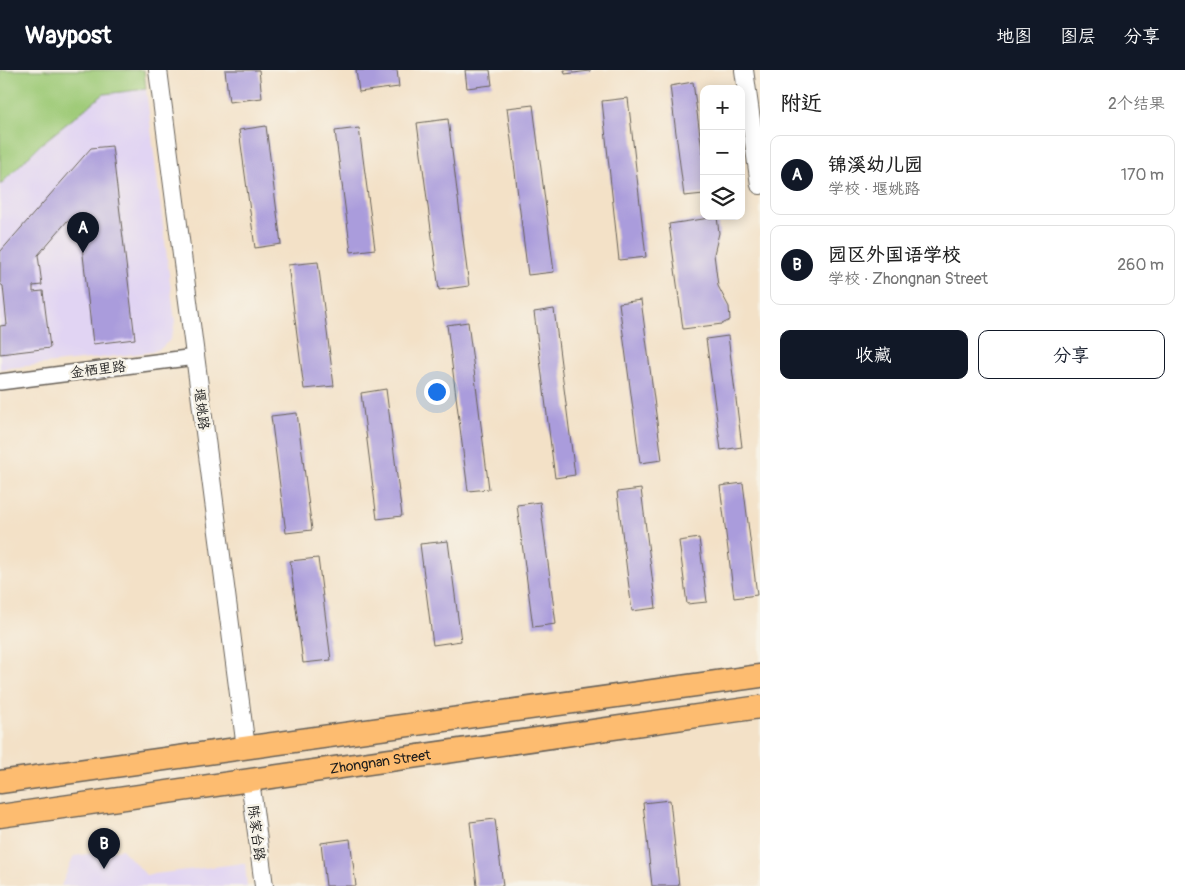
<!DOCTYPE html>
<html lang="zh">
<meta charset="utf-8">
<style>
:root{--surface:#fff;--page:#f2f2f2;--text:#222;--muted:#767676;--line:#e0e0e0;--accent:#111827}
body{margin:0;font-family:Pangolin,"LXGW WenKai TC",sans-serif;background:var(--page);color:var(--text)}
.controls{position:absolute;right:15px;top:15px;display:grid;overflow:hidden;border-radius:10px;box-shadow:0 2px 12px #0003}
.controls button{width:45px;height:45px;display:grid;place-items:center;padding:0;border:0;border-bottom:1px solid var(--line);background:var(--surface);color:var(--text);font:25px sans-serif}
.you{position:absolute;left:436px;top:321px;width:18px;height:18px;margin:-12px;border:4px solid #fff;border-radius:50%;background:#1a73e8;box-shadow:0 0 0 8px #1a73e833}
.badge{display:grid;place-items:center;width:32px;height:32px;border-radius:50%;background:var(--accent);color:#fff;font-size:16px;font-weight:700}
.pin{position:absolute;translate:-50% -41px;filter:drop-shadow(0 1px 2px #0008)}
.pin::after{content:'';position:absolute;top:26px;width:18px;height:15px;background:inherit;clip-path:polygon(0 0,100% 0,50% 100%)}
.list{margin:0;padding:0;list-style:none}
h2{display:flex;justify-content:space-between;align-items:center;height:65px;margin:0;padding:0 20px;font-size:21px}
h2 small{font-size:16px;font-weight:400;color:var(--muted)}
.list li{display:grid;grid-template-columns:32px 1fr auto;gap:15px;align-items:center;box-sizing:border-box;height:80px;margin:0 10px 10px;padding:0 10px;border:1px solid var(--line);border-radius:10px}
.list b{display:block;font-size:19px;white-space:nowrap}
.list p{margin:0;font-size:16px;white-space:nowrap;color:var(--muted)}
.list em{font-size:16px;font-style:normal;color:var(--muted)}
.actions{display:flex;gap:10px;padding:15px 20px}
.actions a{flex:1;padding:11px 0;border:1px solid var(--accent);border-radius:10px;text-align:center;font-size:18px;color:var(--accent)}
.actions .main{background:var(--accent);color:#fff}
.icon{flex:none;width:28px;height:28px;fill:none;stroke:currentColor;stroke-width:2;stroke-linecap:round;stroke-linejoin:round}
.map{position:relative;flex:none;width:760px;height:816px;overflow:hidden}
header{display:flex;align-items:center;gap:30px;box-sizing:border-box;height:70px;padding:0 25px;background:var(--accent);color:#fff}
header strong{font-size:24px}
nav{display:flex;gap:28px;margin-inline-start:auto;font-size:18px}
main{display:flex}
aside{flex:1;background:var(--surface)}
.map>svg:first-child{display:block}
.built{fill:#e1d4f3}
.green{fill:#9eca77;stroke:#5d734a}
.building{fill:#aa9cdc}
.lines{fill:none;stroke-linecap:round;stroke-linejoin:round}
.minor-casing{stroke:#676158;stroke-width:18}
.tertiary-casing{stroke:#676158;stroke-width:20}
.primary-casing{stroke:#676158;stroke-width:25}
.minor{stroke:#fff;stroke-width:15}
.tertiary{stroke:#fff;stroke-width:18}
.primary{stroke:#fdbc70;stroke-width:22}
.labels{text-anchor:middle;stroke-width:5;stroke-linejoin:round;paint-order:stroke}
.street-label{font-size:14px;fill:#1c1c1c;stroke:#f7f3e8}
</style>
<header>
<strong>Waypost</strong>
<nav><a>地图</a><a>图层</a><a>分享</a></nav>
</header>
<main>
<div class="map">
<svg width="760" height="816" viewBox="0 0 760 816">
<rect width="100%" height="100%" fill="#f7f3e8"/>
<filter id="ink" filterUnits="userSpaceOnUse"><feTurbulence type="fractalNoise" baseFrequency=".02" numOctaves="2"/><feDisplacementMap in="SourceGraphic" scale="10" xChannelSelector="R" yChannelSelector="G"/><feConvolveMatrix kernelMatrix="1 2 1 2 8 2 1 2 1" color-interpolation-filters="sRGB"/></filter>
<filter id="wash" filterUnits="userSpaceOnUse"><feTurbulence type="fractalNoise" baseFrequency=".0096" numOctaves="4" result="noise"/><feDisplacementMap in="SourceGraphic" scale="20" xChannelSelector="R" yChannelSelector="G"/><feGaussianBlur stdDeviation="1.12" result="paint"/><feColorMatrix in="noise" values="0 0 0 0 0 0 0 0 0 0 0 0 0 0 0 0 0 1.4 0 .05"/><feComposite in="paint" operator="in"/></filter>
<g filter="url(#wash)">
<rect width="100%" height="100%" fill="#f3e1c7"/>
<path class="built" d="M146,19l29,233 -2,10 -4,9 -8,7 -9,4 -152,17v-184l41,-41 63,-50z
M122,779l24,26 99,-12 2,23h-186l13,-30z"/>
<path class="green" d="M0,0h144l2,19 -42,5 -63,50 -41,41z"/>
<g id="blocks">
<path class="building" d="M225,0h34l3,28 -33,4z
M356,0h41l2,17 -40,5z
M465,0h25l2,15 -25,3z
M564,0h26v1l-25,3z
M693,12l11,83v29l-20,2 -14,-110z
M628,28l18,159 -27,3 -17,-159z
M533,35l21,167 -26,3 -21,-167z
M448,49l21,167 -30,4 -22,-167z
M266,56l15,118 -26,4 -16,-118z
M359,58l16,121 -24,3 -16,-121z
M112,76l23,193 -42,5 -14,-125 -11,1 -30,35 4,30 -9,1v6l10,-1 7,57 -50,6v-28l7,-1 -4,-39 -3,-2v-32l91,-104z
M717,147l2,16 -5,21 4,32 11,21 1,13 -8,4 -39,5 -14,-105z
M318,192l16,124 -30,3 -16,-124z
M641,230l21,160 -22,3 -21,-160z
M554,239l21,166 -20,3 -21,-166z
M468,252l21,167 -21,2 -21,-166z
M728,266l14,111 -21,3 -15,-111z
M386,319l16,127 -25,3 -16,-126z
M297,343l15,117 -26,3 -15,-117z
M743,413l14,112 -23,3 -14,-112z
M641,419l15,119 -24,3 -15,-119z
M540,432l16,122 -23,3 -16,-122z
M699,468l8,64 -20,2 -8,-63z
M448,471l13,100 -28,4 -13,-101z
M318,488l13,102 -28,3 -13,-102z
M670,730l9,86h-27l-9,-83z
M495,749l8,67h-26l-7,-64z
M350,769l6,47h-30l-5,-43z"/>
</g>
</g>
<g filter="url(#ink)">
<use href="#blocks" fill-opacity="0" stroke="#676158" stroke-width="1"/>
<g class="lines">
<g class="minor-casing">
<path id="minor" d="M0,312l195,-25"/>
</g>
<g class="tertiary-casing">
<path id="tertiary" d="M158,0l88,678
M744,0l16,115
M250,710l14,106"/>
</g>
<g class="primary-casing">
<g id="primary">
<path d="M0,712l760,-106"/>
<path id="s1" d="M0,746l760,-109"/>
</g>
</g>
<use href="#minor" class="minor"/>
<use href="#tertiary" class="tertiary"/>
<use href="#primary" class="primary"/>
</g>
</g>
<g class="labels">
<g class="street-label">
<text transform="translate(98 299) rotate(-7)" y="5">金栖里路</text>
<text transform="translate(202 339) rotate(83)" y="5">堰姚路</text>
<text dy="5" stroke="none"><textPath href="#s1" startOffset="384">Zhongnan Street</textPath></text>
<text transform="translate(257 763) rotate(83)" y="5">陈家台路</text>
</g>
</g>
</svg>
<div class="controls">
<button>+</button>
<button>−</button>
<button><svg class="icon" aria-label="layers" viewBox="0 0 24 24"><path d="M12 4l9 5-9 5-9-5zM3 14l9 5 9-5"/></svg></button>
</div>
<div class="you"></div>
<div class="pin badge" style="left:83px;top:183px">A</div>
<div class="pin badge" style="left:104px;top:799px">B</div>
</div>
<aside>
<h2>附近<small>2个结果</small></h2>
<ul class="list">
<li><span class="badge">A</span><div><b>锦溪幼儿园</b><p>学校 · 堰姚路</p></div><em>170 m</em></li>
<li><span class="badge">B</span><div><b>园区外国语学校</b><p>学校 · Zhongnan Street</p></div><em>260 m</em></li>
</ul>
<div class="actions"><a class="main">收藏</a><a>分享</a></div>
</aside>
</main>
